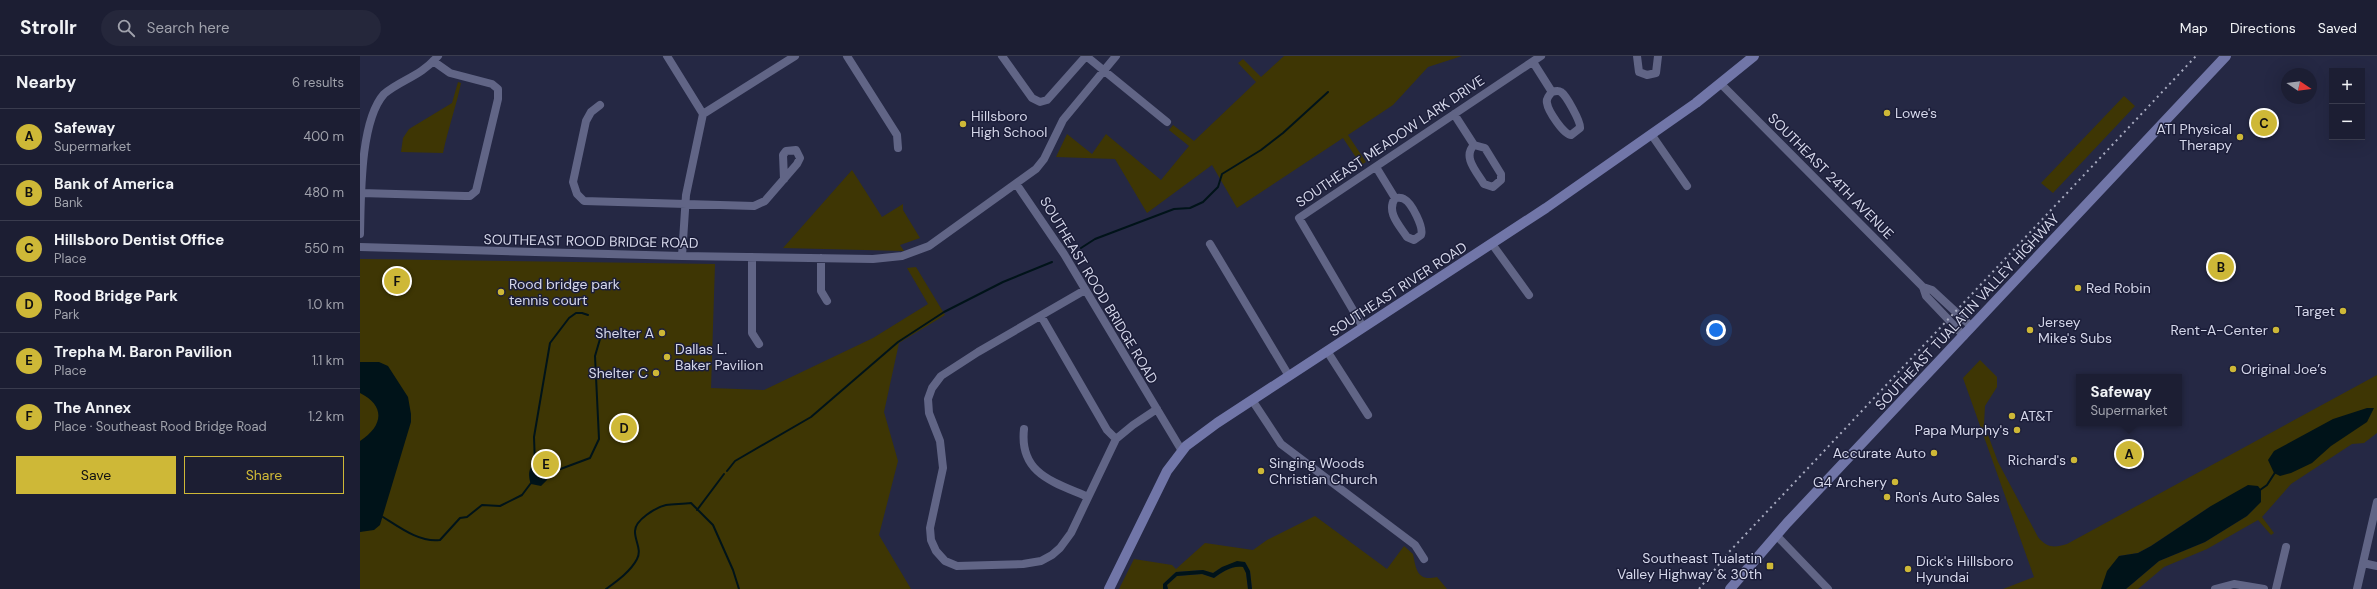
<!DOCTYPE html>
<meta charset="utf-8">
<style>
:root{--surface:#1c1e33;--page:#25273b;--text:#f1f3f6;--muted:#a0a2ac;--line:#3a3c4e;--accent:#ceb837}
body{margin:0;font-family:"DM Sans",sans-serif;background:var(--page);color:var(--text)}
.controls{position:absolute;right:12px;top:12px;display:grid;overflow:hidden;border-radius:0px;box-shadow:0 4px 16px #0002}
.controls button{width:36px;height:36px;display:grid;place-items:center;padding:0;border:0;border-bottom:1px solid var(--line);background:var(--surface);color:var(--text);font:20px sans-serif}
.compass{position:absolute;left:1921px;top:12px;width:36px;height:36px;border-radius:50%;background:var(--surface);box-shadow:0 4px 16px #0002;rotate:103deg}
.you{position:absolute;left:1356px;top:274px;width:14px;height:14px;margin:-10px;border:3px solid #fff;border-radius:50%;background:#1a73e8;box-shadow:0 0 0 6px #1a73e833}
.badge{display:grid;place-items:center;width:26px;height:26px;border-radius:50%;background:var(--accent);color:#111;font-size:13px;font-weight:700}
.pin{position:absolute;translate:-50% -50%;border:2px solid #fff;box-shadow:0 1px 4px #0006}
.popup{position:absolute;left:1716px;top:318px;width:106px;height:52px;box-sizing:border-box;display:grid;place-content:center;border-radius:0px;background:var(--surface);filter:drop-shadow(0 1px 3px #0005);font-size:13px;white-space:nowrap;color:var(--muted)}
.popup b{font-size:15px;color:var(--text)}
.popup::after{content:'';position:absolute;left:50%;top:100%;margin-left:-8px;border:8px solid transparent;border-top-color:var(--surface)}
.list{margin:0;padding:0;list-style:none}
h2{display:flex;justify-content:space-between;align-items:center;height:52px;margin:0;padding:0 16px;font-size:17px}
h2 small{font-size:13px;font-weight:400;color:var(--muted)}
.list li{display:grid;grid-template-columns:26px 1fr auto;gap:12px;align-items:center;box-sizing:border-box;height:56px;padding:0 16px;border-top:1px solid var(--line)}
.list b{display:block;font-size:15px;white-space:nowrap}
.list p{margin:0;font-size:13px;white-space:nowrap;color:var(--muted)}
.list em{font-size:13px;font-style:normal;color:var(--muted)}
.actions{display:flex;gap:8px;padding:12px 16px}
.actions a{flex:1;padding:9px 0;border:1px solid var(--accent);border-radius:0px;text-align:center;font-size:14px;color:var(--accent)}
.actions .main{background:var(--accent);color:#111}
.icon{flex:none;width:22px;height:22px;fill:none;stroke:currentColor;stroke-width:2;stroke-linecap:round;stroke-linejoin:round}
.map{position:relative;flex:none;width:2017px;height:533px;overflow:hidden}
header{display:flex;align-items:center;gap:24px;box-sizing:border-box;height:56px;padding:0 20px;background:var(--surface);border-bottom:1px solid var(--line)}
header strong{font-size:19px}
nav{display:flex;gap:22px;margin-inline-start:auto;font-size:14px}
.search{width:280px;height:36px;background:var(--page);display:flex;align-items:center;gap:10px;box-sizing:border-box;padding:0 14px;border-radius:22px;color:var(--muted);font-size:15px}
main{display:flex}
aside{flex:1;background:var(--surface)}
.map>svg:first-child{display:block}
.green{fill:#3e3604}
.water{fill:#001319}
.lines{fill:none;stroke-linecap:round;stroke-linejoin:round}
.stream{stroke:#001319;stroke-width:2}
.minor{stroke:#616586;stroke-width:8}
.major{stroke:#7176a8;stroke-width:10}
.rail{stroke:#a8abc0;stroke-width:2;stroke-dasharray:2 4;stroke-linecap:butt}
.poi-dot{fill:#ceb837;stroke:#1c1e3a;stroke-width:1.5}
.labels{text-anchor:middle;stroke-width:3;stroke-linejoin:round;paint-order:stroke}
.poi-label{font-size:14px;fill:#d5d7ea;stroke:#1c1e3a;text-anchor:start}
.street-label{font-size:14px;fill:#d5d7ea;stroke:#1c1e3a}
</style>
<header>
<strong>Strollr</strong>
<div class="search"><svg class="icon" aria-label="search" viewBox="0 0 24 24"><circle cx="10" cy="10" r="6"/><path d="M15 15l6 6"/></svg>Search here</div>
<nav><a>Map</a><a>Directions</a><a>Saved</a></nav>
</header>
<main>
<aside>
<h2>Nearby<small>6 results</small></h2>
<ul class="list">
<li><span class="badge">A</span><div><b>Safeway</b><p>Supermarket</p></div><em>400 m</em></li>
<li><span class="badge">B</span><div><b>Bank of America</b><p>Bank</p></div><em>480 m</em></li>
<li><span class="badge">C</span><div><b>Hillsboro Dentist Office</b><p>Place</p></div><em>550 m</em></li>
<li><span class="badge">D</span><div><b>Rood Bridge Park</b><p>Park</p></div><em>1.0 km</em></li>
<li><span class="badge">E</span><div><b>Trepha M. Baron Pavilion</b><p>Place</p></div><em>1.1 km</em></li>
<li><span class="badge">F</span><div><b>The Annex</b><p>Place · Southeast Rood Bridge Road</p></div><em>1.2 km</em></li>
</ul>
<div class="actions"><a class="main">Save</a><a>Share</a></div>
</aside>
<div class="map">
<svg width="2017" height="533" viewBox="0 0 2017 533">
<rect width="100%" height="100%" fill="#252844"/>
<path class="green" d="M924,0h178l-34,11 -35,38 -45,30 18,27 -5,3 -18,-27 -106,70 -25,-43 -65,48 -32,-54 -59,-2 11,-23 25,20 14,-20 55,46 28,-34 -20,-16 4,-5 21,16 62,-59 -18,-19 5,-4 18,18z
M98,26l3,1c-5,24 -13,46 -18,70l-42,-1 2,-14 6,-9 43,-26z
M1764,40l11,10 -82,87 -12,-10z
M492,114l30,47 21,-13v6l17,28 -20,7 4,6 -121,-3z
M0,203l355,5 -4,124 53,2 109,-52 55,-34 -21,-36 9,-1 29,48 -46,28 -15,69 14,49 -19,74 32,54h-551z
M1620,304l17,17v10l-12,19 -1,18 14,38 40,75c9,11 16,11 29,7l310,-169v58l-13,10 -12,1 -61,40 -29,33 12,16 -3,2 -13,-15 -51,29 -43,18 -26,22h-12l33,-28 46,-19 42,-26 8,-8 -44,-2 -60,40 -13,7 -19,3 -18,33h-98l31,-12 -71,-199z
M955,460l72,53 17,-23 9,8c3,15 4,28 24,23l10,12h-195l-2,-18 -5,-9 -23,5 -9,6 -11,-3 -26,2 -13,12v5h-44l15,-30 38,6 4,4 29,-26 48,7 14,-10z
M877,510h6l3,7 2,16h-80l-1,-4 10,-9 25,-2 12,4 10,-7z"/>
<path class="water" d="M0,306h19l9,4 20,31 3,17v8l-31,103 -6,5 -14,2v-91c23,-15 26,-35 0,-48z
M2007,352h7l-7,14 -36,24 -19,17 -21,10 -11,3 -6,-3 -6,-13 6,-9 59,-32z
M175,408l13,10 -1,6 -6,6 -10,-2c-3,-7 -3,-17 4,-20z
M1888,429l10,1 3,4v12l-14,14 -42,26 -46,19 -33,28h-25l6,-18 12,-15 19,-3 13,-7 60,-40z
M877,505l8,1 5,9 2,18h-4l-2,-16 -3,-6c-11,-2 -21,5 -29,11l-12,-4 -25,2 -10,9 1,4h-5v-5l13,-12 27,-2 10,3 9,-6z"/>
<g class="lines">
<path class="stream" d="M721,192l14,-9 79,-30 16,-1 13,-6 15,-15 4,-13 39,-24 22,-17 45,-41
M175,409l-1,-28 16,-94 19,-25 7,-5h6l6,2
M367,415l8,-10 76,-44 87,-75 46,-30 59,-30 49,-20
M187,418l43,-16 9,-19 -4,-83 5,-17 -2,-12
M1900,434l7,-5 9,-14
M337,454l27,-36
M23,461c16,10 37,26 57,23l20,-22 7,-1 15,-12 18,1 22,-11 9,-12
M246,533c11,-8 25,-18 31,-30 5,-9 -2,-18 -2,-27 -1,-12 22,-25 31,-27 8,-1 17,-1 25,-2l22,22 20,45 6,19"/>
<path class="minor" d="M307,0l36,58 -17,81 -4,61
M487,0l50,79 1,13
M642,0l30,42 8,4 7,-2 39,-44
M726,0l81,66
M1277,0l2,16 8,3 9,-2 2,-17
M1173,6l19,30c-3,3 -6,7 -5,11 1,8 17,32 24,32l9,-7c1,-6 -14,-33 -19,-36 -3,-2 -6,-1 -9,0
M1361,28l202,203 3,9 38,40
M240,49l-9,7 -5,9 -13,61 4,12 7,7 170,5 11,-5 32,-37 3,-6 -4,-8 -10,1 -3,4 1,24
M343,58l92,-58
M1094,58l20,31c-12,12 3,27 10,39l9,3 8,-7v-6l-16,-26 -11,-3
M1291,78l36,52
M1016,111l19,31c-9,14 4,27 12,39l7,3 7,-5c3,-7 -9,-32 -17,-36 -3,-2 -6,-1 -9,-1
M657,129l47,69 118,197
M1,137l104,3h5l6,-5 22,-92v-10l-6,-5 -42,-11 -17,-12
M0,178c1,-39 0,-113 24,-140 18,-15 36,-17 54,-38
M850,188l79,132
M1132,188l37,51
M0,191l322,9 191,3 29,-3 27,-10 107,-77 8,-10 19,-39 53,-64
M392,201v76l7,11
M461,202v33l6,10
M1563,231l9,3 40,37
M725,234l-107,62 -37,24 -9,12 -4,11 1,14 11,28 3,27 -13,60 1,12 5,11 9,10 12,5 66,-2 18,-3 11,-6 8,-7 11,-15 45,-94 17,-14 24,-16
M681,260l66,114 9,9
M1003,271l-64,-109 242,-162
M967,295l41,64
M892,344l29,44 134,101 9,14
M664,373c-5,45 30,53 64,68
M1416,479l52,54
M2003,507l14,3
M1855,533l19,-5 30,5
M1916,533l10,-42
M1997,533l20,-87"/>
<path class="major" d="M749,533l58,-118 19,-25 31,-23 329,-215 150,-105 58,-47
M1370,533l57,-66 439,-467"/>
<path class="rail" d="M1339,533l30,-37 467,-496"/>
</g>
<g class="poi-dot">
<circle cx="1527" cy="57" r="4"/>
<circle cx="603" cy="68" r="4"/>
<circle cx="1880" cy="81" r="4"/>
<circle cx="1718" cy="232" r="4"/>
<circle cx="141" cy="236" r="4"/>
<circle cx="1983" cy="255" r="4"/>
<circle cx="1670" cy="274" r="4"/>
<circle cx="1916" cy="274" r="4"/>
<circle cx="302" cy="277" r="4"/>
<circle cx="307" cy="301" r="4"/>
<circle cx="1873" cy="313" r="4"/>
<circle cx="296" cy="317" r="4"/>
<circle cx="1652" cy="360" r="4"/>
<circle cx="1657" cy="374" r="4"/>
<circle cx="1574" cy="397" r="4"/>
<circle cx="1714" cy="404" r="4"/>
<circle cx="901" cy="415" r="4"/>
<circle cx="1535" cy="426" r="4"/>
<circle cx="1527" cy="441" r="4"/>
<rect x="1406" y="506" width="8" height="8" rx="2"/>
<circle cx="1548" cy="513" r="4"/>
</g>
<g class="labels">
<g class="poi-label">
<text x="1535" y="62">Lowe's</text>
<text x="611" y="65">Hillsboro<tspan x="611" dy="16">High School</tspan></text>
<text x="1872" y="78" text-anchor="end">ATI Physical<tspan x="1872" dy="16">Therapy</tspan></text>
<text x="149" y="233">Rood bridge park<tspan x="149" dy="16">tennis court</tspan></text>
<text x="1726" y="237">Red Robin</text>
<text x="1975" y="260" text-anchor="end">Target</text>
<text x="1678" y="271">Jersey<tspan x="1678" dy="16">Mike's Subs</tspan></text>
<text x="1908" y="279" text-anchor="end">Rent-A-Center</text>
<text x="294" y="282" text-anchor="end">Shelter A</text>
<text x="315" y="298">Dallas L.<tspan x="315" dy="16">Baker Pavilion</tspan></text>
<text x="1881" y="318">Original Joe’s</text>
<text x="288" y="322" text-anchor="end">Shelter C</text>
<text x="1660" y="365">AT&amp;T</text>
<text x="1649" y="379" text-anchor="end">Papa Murphy's</text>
<text x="1566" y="402" text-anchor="end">Accurate Auto</text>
<text x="1706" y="409" text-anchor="end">Richard's</text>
<text x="909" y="412">Singing Woods<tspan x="909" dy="16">Christian Church</tspan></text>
<text x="1527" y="431" text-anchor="end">G4 Archery</text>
<text x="1535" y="446">Ron's Auto Sales</text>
<text x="1402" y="507" text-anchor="end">Southeast Tualatin<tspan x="1402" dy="16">Valley Highway &amp; 30th</tspan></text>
<text x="1556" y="510">Dick's Hillsboro<tspan x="1556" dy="16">Hyundai</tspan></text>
</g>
<g class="street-label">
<text transform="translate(1030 85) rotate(-34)" y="5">SOUTHEAST MEADOW LARK DRIVE</text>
<text transform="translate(1471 120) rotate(45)" y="5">SOUTHEAST 24TH AVENUE</text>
<text transform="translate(231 185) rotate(1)" y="5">SOUTHEAST ROOD BRIDGE ROAD</text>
<text transform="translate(1038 233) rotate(-33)" y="5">SOUTHEAST RIVER ROAD</text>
<text transform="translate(739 234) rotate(59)" y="5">SOUTHEAST ROOD BRIDGE ROAD</text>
<text transform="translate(1607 256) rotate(-47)" y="5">SOUTHEAST TUALATIN VALLEY HIGHWAY</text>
</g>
</g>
</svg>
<div class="controls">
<button>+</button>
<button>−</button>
</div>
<svg class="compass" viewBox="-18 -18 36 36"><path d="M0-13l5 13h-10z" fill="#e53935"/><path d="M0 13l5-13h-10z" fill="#a0a2ac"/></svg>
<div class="you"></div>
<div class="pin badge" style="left:1769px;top:398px">A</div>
<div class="popup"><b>Safeway</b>Supermarket</div>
<div class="pin badge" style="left:1861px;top:211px">B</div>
<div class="pin badge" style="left:1904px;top:67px">C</div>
<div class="pin badge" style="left:264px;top:372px">D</div>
<div class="pin badge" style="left:186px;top:408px">E</div>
<div class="pin badge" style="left:37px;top:225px">F</div>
</div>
</main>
